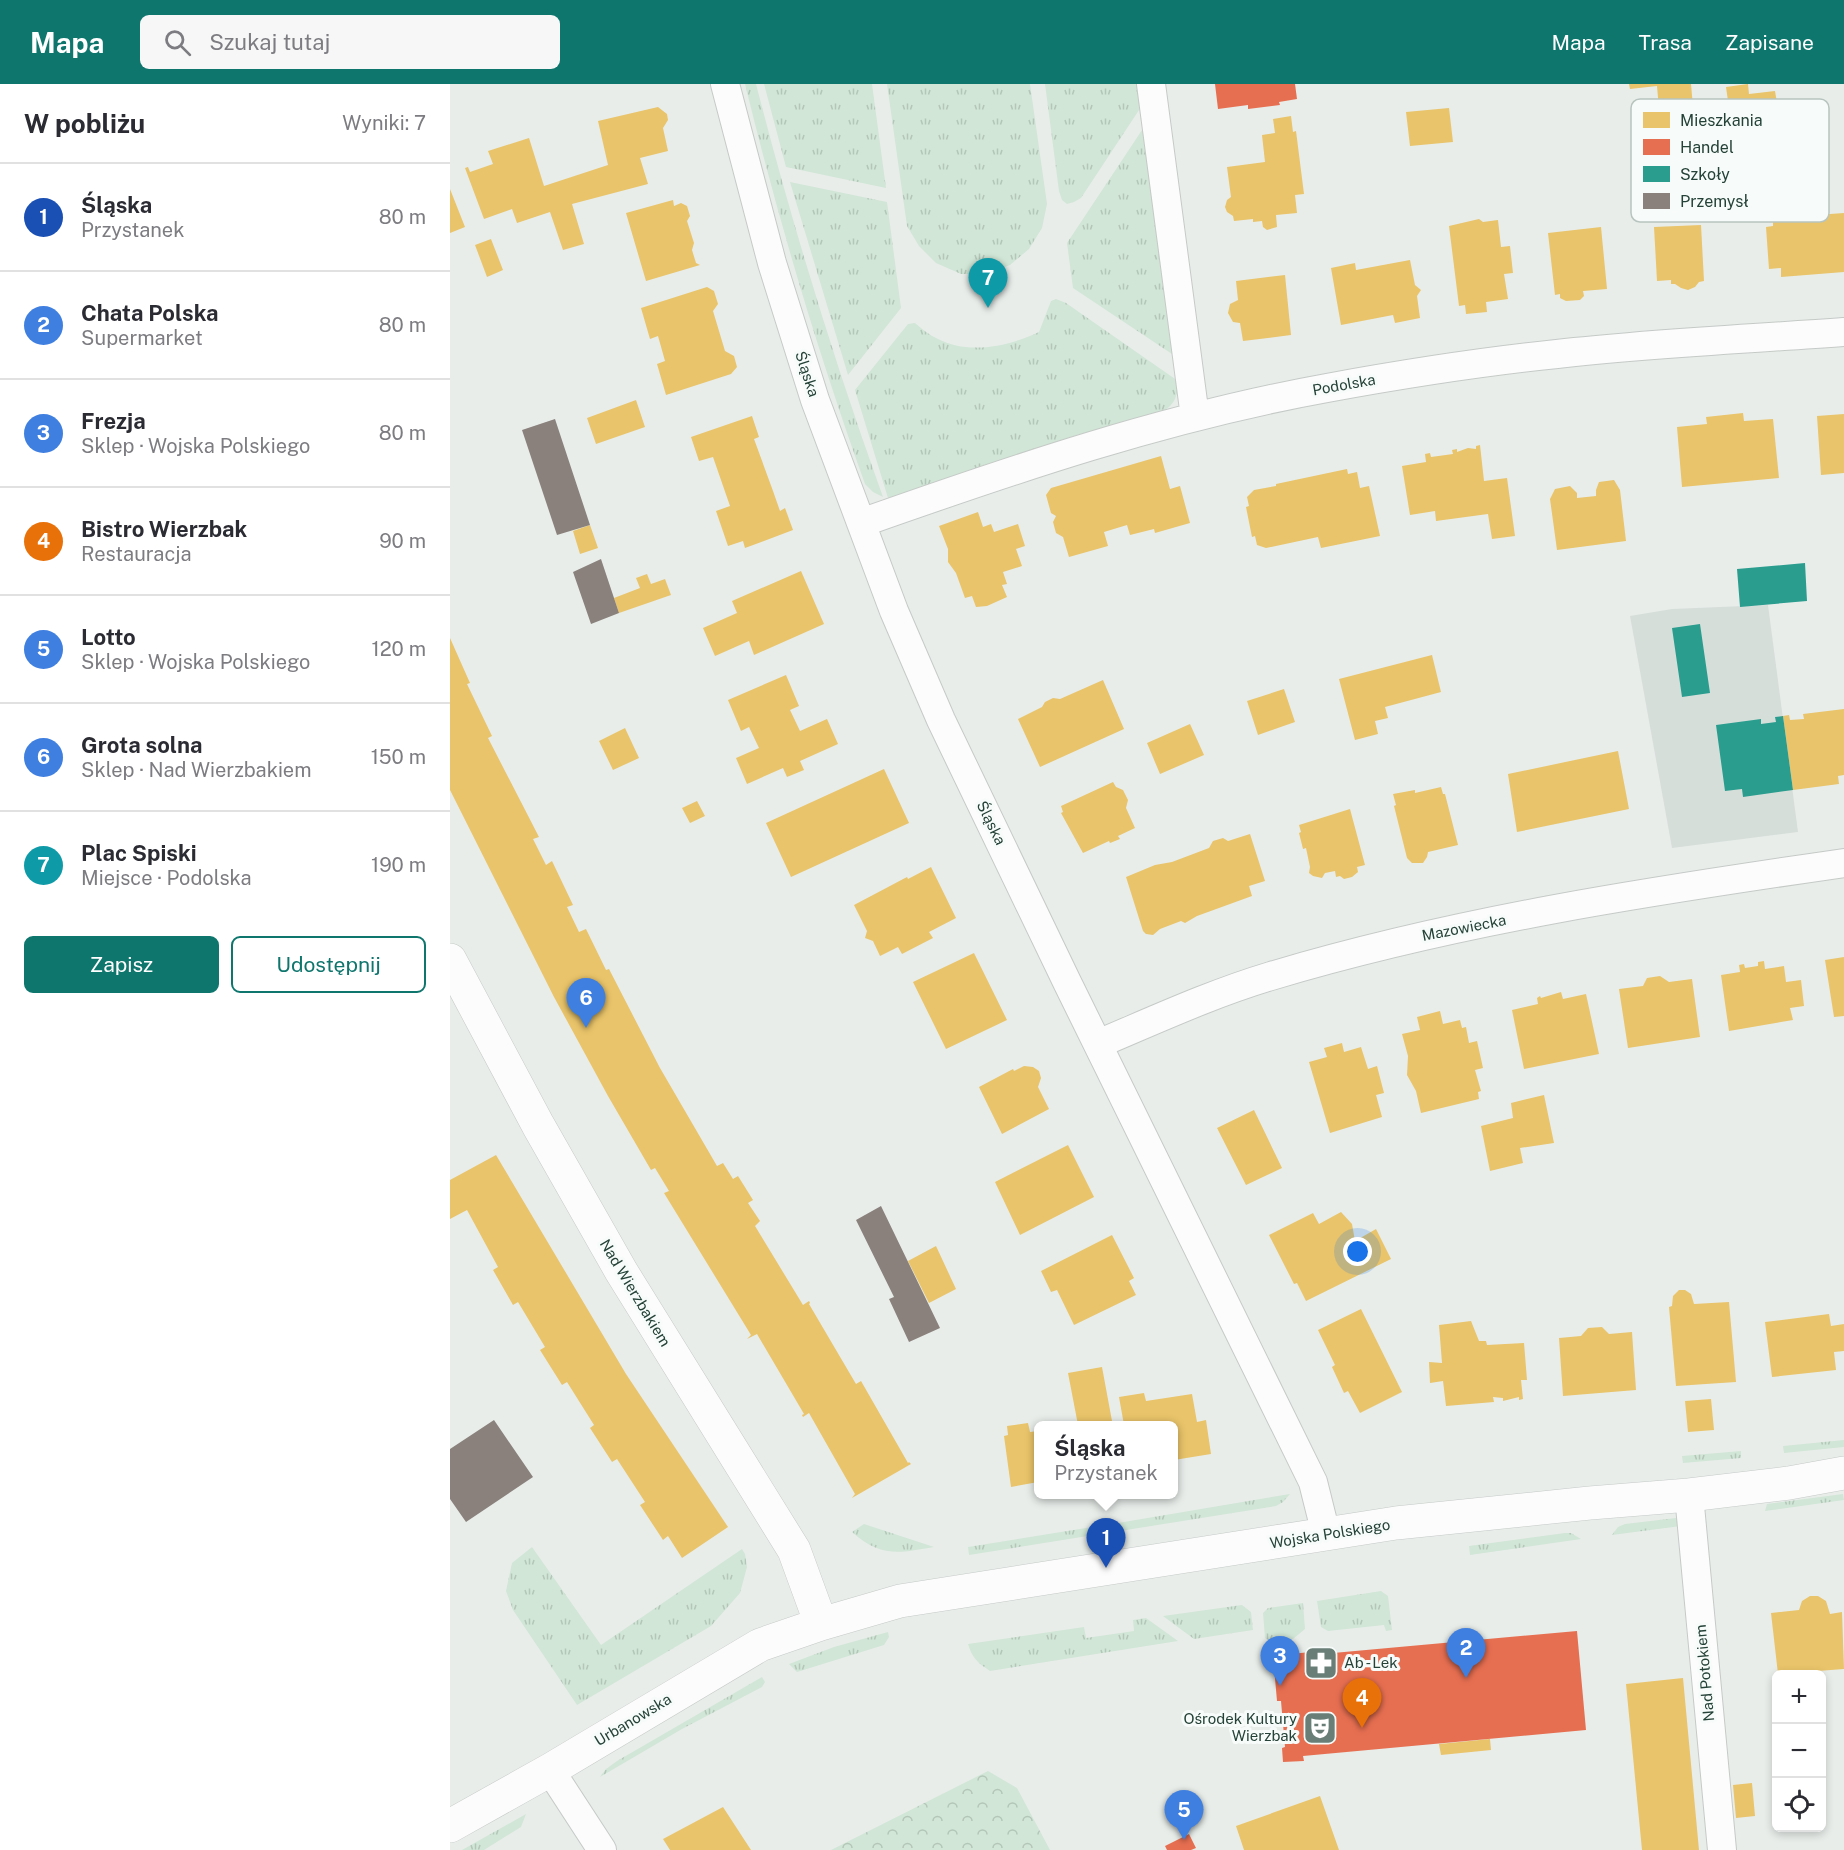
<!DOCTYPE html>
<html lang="pl">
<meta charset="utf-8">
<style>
:root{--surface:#fff;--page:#f7f7f7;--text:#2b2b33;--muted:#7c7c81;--line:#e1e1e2;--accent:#0f766e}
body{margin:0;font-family:"Public Sans",sans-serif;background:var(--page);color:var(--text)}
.controls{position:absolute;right:18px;bottom:18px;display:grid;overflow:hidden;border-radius:9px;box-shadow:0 3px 9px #0003}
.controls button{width:54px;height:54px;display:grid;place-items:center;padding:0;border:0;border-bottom:2px solid var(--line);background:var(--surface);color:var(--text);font:30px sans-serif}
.you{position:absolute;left:908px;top:1168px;width:21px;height:21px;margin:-15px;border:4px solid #fff;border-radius:50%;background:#1a73e8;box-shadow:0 0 0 9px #1a73e833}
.badge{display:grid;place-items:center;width:39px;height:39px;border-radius:50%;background:var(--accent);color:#fff;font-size:20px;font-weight:700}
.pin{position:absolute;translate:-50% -50px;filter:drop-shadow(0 2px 3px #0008)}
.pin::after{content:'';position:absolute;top:32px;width:21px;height:18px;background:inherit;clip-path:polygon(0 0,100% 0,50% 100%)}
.popup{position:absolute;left:584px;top:1337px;width:144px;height:78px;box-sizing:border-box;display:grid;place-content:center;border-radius:9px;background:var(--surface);filter:drop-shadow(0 2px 4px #0005);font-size:20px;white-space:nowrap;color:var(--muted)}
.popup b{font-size:22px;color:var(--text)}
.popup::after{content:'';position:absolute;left:50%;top:100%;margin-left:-12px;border:12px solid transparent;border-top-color:var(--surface)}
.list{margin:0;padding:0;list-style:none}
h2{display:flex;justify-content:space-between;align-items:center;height:78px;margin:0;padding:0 24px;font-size:26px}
h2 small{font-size:20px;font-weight:400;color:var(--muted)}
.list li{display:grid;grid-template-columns:39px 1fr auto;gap:18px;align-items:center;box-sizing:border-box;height:108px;padding:0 24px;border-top:2px solid var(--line)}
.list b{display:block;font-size:22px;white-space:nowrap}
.list p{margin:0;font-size:20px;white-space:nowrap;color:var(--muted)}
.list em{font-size:20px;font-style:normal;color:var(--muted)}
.actions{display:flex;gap:12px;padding:18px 24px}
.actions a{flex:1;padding:14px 0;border:2px solid var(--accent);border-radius:9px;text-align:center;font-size:21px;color:var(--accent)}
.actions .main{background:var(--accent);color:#fff}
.icon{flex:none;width:33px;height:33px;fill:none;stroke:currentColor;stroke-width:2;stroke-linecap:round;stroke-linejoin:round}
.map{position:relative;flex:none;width:1394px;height:1766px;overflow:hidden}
header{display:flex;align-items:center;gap:36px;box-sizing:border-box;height:84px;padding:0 30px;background:var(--accent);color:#fff}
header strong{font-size:28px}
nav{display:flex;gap:33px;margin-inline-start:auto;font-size:21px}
.search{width:420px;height:54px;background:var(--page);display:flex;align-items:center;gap:15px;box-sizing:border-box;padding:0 21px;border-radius:9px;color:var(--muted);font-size:22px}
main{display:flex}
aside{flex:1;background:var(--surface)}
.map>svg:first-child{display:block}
.built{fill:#d6deda}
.grass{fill:url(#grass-tufts)}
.park{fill:url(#park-crowns)}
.homes{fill:#e9c46a}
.shops{fill:#e76f51}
.schools{fill:#2a9d8f}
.industry{fill:#8a817c}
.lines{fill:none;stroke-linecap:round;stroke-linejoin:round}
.minor-casing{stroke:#c5cac7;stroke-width:30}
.tertiary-casing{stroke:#c5cac7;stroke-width:34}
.minor{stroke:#fcfcfc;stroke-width:28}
.tertiary{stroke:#fcfcfc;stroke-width:33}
.labels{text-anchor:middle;stroke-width:6;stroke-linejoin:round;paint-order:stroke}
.street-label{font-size:15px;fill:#244238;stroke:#f7fbf9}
.poi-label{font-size:15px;fill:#244238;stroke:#f7fbf9;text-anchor:start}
.key{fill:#f7fbf9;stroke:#b8c4bf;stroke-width:1.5}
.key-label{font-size:16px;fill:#244238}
</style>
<header>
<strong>Mapa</strong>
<div class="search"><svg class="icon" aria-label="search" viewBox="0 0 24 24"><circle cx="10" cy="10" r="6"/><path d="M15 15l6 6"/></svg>Szukaj tutaj</div>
<nav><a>Mapa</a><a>Trasa</a><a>Zapisane</a></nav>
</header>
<main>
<aside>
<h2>W pobliżu<small>Wyniki: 7</small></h2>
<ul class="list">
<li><span class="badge" style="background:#1a4fb4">1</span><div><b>Śląska</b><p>Przystanek</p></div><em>80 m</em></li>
<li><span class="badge" style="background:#3f7fe0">2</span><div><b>Chata Polska</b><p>Supermarket</p></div><em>80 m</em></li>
<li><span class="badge" style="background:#3f7fe0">3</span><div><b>Frezja</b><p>Sklep · Wojska Polskiego</p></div><em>80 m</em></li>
<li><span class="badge" style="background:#e8710a">4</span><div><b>Bistro Wierzbak</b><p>Restauracja</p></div><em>90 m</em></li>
<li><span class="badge" style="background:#3f7fe0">5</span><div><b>Lotto</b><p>Sklep · Wojska Polskiego</p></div><em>120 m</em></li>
<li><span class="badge" style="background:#3f7fe0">6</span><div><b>Grota solna</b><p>Sklep · Nad Wierzbakiem</p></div><em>150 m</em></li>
<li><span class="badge" style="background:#0f9aa8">7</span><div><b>Plac Spiski</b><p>Miejsce · Podolska</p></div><em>190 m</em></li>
</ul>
<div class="actions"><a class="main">Zapisz</a><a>Udostępnij</a></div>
</aside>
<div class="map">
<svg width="1394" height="1766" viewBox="0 0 1394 1766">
<defs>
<pattern id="grass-tufts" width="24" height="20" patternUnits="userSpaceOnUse" patternTransform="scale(1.5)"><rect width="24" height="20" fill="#d1e6d6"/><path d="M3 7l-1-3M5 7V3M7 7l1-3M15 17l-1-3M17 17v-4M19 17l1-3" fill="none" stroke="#b3c6b8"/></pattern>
<pattern id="park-crowns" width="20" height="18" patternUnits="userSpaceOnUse" patternTransform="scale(1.5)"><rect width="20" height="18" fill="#d1e6d6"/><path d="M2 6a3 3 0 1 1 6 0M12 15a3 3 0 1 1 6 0" fill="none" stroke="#b3c6b8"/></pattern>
</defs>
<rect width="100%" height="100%" fill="#e8edea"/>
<path class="built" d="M1318,521l30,227 -126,16 -42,-232 42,-7z"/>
<path class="grass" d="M295,0h11c36,140 78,277 127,413l-10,-5 -8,-8c-47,-131 -87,-265 -120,-400z
M314,0h108l14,104 -100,-21z
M437,0h143l17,120 -5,24 -13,21 -19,16 -24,9h-25l-25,-11 -17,-17 -12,-20z
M595,0h93l3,23 -60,91 -7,4 -7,2 -5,-4 -3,-9z
M694,43l31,229 -102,-68 -6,-45z
M340,98l97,20 14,106 -53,67z
M606,215l10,4 112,78c0,16 -4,25 -18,32l-83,22 -189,63 -33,-108 53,-66 7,-1c7,6 14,12 23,16 30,16 72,7 101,-7l12,-31z
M1394,1356v7l-60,6 -1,-7z
M1291,1367v7l-58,5 -1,-7z
M840,1410l-7,8 -7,4 -156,25 -2,-8z
M1393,1410l1,6 -79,11 2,-7z
M1226,1434l5,8 -69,9 6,-8 7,-3z
M414,1440l70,23c-35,6 -53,11 -82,-15z
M642,1443l2,8 -125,20 -1,-8z
M1115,1449h6l10,6 -111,16 -1,-9z
M82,1463l69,98 141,-96 3,5 2,13 -7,26 -29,33 -134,79 -64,-95 -7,-19 6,-28z
M931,1507l7,5 4,34 -6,1 -2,-6 -56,6 -7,-4 -4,-26z
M853,1519l2,26 -12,10 -22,3 -6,-4 -2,-25 5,-5z
M792,1521l9,7 2,18 -59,9 -31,-23z
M696,1534l32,23 -188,30c-12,-8 -18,-13 -22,-27l116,-17 2,11 48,-7 -1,-11z
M438,1548l1,5 -5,8 -87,27 -8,-8 45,-17z
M312,1593l3,5 -3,5 -80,42 -82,48 6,-8 11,-8z
M76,1730l-5,13 -37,23h-22z"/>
<path class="park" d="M538,1687l29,17 33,62h-219z"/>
<path class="homes" d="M1179,0h62l3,34 -34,3 -3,-35 -27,3z
M1298,0l1,10 26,-3 3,18 -48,6 -4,-28z
M208,23l9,7 1,6 -5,8 5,23 -28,7 8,26 -76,20 12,40 -21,6 -13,-38 -33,11 -5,-14 -28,10 -19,-51 3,-1 2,5 23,-8 -5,-13 41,-13 15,48 64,-21 -10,-44z
M999,24l4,34 -43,4 -4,-34z
M841,32l2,16 3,-1 8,63 -9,1 2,18 -21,2 1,12 -10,3 -4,-3 -1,-6 -9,1v-3l-19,2 -1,-5 -6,-4 -2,-5 2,-7 4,-3 -4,-30 38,-5 -3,-27 13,-2 -2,-14z
M0,105l15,38 -15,6z
M223,116l1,6 7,-3 6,3 3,10 -3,5 7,22 -2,7 4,13 4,2 -54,16 -20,-68z
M1394,129v59l-63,5v-9l-12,1 -3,-42 7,-1v-8z
M1029,135l4,3 15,-2 3,27 9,-1 3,27 -9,1 4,25 -22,3 1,10 -21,2 -1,-9 -6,1 -10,-80z
M1251,141l3,56 -5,1 -4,5 -7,3 -7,-2 -6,-4h-4v-4l-14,1 -3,-54z
M1151,143l6,62 -24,2 1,5 -4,4 -14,1 -6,-3v-4l-5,1 -7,-62z
M41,155l12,31 -16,7 -12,-32z
M960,176l5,25 6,5 -4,6 3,22 -25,5 -2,-8 -52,10 -10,-57 24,-5 1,7z
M835,191l6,60 -48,6 -3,-18 -7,-1 -5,-9 2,-9 8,-4 -2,-19z
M257,203l7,4 4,13 -5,7 12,40 9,5 3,11 -6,7 -65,21 -9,-31 8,-3 -7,-25 -8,3 -9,-31z
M186,316l9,27 -49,17 -9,-26z
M1293,329l1,8 29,-2 6,59 -97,9 -5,-60 30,-3 -1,-7z
M1394,330v59l-23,2 -4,-59z
M302,332l7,21 -5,2 19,52 7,20 5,-3 8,22 -48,18 -2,-7 -15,5 -12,-35 14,-5 -17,-49 -14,4 -8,-24z
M1030,361l4,36 23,-3 8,58 -23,3 -4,-25 -52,7 -1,-10 -25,4 -8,-49 24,-4 -1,-8 5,-1 1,4 22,-3 -1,-4 5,-1v3l11,-4 8,1v-3z
M711,372l9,33 10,-3 10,37 -35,10 -1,-4 -24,6 -3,-10 -23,7 4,14 -39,11 -6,-20 -7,-4 -3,-11 3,-6 -5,-3 -5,-18 5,-7z
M897,385l1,5 9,-2 3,16 9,-2 11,50 -59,12 -3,-11 -52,11 -9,-3 -2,-9 -3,1 -6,-30 3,-1 -2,-9 7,-7 22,-4v-2z
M1164,396l6,10 6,51 -69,9 -7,-51 5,-10 15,-3 7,7v5l19,-2v-6l3,-8z
M528,428l5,15 8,-3 3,8 24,-8 7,22 -9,3 6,17 -19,6 4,12 -5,1 5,12 -20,9 -11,1 -4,-11 -7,2 -9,-25 -8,-11v-13l-9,-23z
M140,441l8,23 -18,6 -7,-23z
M351,487l23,53 -70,31 -5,-14 -34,15 -12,-28 34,-15 -5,-12z
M197,490l4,10 14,-5 6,16 -52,18 -5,-15 26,-10 -4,-10z
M0,554l20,45 -3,1 25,52 -4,2 51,99 -6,2 13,26 6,-4 21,44 -6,2 12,25 7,-3 20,41 3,-1 51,99 57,98 6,-3 10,16 5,-3 15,24 -5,3 12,18 -5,5 48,79 6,-4 1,2 -1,1 47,80 5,-3 47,82 1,-1 2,2 -59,34 3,-4 -46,-81 -6,4 -1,-2 2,-1 -47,-80 -10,5 4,-4 -87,-142 5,-2 -14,-23 -4,2 -43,-74 -54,-99 -104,-207z
M982,571l9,37 -56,15 3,11 -13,3 3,13 -23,6 -16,-61z
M336,591l13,31 -9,4 10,21 27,-12 11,25 -38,17 4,9 -17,7 -4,-9 -36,16 -11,-26 23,-10 -10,-21 -8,4 -13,-31z
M653,596l21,49 -84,38 -22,-48 24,-12 3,-5 8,-4 7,1z
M834,605l11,33 -37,13 -11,-34z
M1394,625v66l-6,1 1,8 -46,6 -10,-74 6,-1 1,5 14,-1 -1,-5z
M740,640l14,31 -44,19 -13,-31z
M175,644l14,30 -26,12 -14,-29z
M1168,667l11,58 -112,23 -9,-58z
M434,685l25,54 -118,54 -25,-54z
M663,698l3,5 7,3 5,10 -2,8 9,20 -17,8 2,3 -10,4 -1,-2 -26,12 -22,-40 2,-1 -2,-6z
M991,703l2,7h2l13,51 -30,7 -1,5 -4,6h-11l-5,-5 -13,-52 2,-1 -3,-11 22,-4v3z
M247,717l8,15 -15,7 -8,-15z
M900,725l15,56 -8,2 1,5 -6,5 -8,2 -4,-3 -4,1 -1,-6 -10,2 -3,5 -9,-2 -4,-3 1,-6 -4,-19 -3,1 -4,-16 2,-1 -2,-7z
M800,750l15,47 -16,5 3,10 -55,20 -12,7 -4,-2 -21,8 -7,6 -7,-1 -3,-3 -17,-54 29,-12 17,-3 37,-14 4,-7 10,-3 5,3z
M481,783l25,51 -27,14 4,6 -31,16 -4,-7 -18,9 -7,-15 -8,-3 2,-7 -13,-26 53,-28 1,2z
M524,869l33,67 -61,29 -33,-67z
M1394,873v59l-10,1 -9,-57z
M1314,877l1,8 19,-3 2,16 15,-2 3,26 -14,2 3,12 -64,11 -8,-56 19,-3 -1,-7 5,-1 1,4 13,-2v-4z
M1210,892l9,6 23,-3 8,58 -72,11 -9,-59 24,-3 4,-8z
M1111,908l2,7 23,-5 13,60 -75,15 -12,-59 26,-6 -1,-6 3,-2 1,2z
M990,927l3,13 17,-4 2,8 4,-1 3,16 8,-2 6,27 -8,2 6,21 -3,1 1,7 -58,14 -5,-22 -9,-16 1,-19 -6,-22 18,-4 -3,-13z
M892,959l2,9 17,-5 7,22 9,-3 7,27 -8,2 6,22 -52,16 -21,-71 18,-5 -3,-9z
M574,982l9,1 6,4 2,7 -3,9 11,22 -47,25 -23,-47 34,-18 1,2z
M1094,1011l10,48 -34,5 3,15 -33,8 -9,-45 32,-8 -2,-15z
M804,1026l28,58 -36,17 -29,-57z
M618,1061l26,52 -74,38 -25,-53z
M46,1071l130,219 102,153 -46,31 -14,-22 -5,4 -23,-35 5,-3 -28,-43 -5,3 -22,-34 4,-3 -27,-43 -5,3 -22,-35 5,-3 -27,-45 -5,3 -20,-35 5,-3 -31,-57 -17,9v-39z
M891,1128l11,12 3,17 21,-12 15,30 -85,42 -9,-18 -3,1 -25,-49 44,-22 6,11z
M662,1151l22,43 -5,3 7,14 -62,30 -17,-35 -6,2 -10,-21z
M486,1162l20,43 -27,14 -21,-42z
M1229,1206h6l6,4 3,10 35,-2 7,80 -60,4 -7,-79 3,-1 1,-10z
M911,1225l41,83 -42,21 -12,-22 -4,2 -12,-26 3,-2 -17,-35z
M1379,1230l2,12 13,-2v27l-10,1 2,18 -64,7 -7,-55z
M1021,1237l8,20h7l1,4 37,-2 3,37h-6l2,19 -4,1v-3l-16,4v-3l-10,-1 1,5 -48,4 -3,-25 -13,2 -1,-21 13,1 -3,-38z
M1152,1243l7,7 23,-2 4,58 -73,6 -4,-58 22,-2 7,-8z
M652,1283l10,54 -34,4 -10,-52z
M694,1309l2,8 46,-7 5,28 9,-2 5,34 -37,6 -1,-35h-49l-5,-28z
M1261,1315l3,31 -26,2 -3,-31z
M578,1339l2,9 8,-1v51l-27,5 -7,-51 4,-1 -1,-9z
M1360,1512h8l8,5 4,13 12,-2 2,57 -66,5 -7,-61 28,-3 3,-9z
M1233,1594l16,172h-57l-16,-166z
M1040,1655l1,11 -50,5 -2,-11z
M1302,1699l3,33 -19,2 -3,-33z
M870,1712l19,54h-95l-8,-24z
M273,1723l28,43h-81l-7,-11z"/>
<path class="shops" d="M765,0h80l2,15 -18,3 1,3 -32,4v-4l-30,4z
M1127,1547l9,99 -283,26 1,5 -21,1 -1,-14 3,-1 -4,-46h-4l-4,-45 37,-4 1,3z
M739,1750l7,14 -5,2h-24l-2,-4z"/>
<path class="schools" d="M1355,479l2,38 -67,6 -3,-38z
M1250,540l10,69 -28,4 -10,-69z
M1333,632l10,74 -50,7 -1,-8 -17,2 -9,-66 45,-6v5l15,-2 -1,-5z"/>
<path class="industry" d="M105,335l35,106 -33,10 -35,-105z
M151,475l18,54 -28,11 -18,-52z
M431,1122l59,122 -31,14 -20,-43 5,-2 -38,-77z
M44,1336l39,57 -67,45 -16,-23v-50z"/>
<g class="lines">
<g class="minor-casing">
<path id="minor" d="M275,0l47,179 43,137 79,211 47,109 126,262 246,500 13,52
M701,0l44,333
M411,439c153,-54 305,-106 466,-135 76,-14 153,-26 230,-34 95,-11 191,-15 287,-22
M648,960c57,-24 113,-50 173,-68 187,-56 380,-85 573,-113
M1239,1411l33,355
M100,1686l52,80"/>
</g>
<g class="tertiary-casing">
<path id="tertiary" d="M0,876l88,165 83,146 173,279 27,74
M0,1742l100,-56 210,-125 61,-21 79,-23 496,-78 194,-20 99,-8 100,-12 55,-10"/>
</g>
<use href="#minor" class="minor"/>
<use href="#tertiary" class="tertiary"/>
</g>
<defs>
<g id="pharmacy-square" transform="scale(1.725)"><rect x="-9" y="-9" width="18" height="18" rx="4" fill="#697e76" stroke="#f7fbf9"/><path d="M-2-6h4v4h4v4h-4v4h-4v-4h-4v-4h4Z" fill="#fff"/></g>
<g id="theatre-square" transform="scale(1.725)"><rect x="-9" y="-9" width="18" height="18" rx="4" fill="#697e76" stroke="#f7fbf9"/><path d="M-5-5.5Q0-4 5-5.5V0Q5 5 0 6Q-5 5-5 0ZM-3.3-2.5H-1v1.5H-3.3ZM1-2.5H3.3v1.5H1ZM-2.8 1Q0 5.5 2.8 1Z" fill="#fff"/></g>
</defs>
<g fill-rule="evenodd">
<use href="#pharmacy-square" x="871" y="1579"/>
<use href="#theatre-square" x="870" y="1644"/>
</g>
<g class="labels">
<g class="street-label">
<text transform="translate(357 290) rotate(72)" y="5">Śląska</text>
<text transform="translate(894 301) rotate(-10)" y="5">Podolska</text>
<text transform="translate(541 739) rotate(64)" y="5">Śląska</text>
<text transform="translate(1014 844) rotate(-11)" y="5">Mazowiecka</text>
<text transform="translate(185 1209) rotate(59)" y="5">Nad Wierzbakiem</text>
<text transform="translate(880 1450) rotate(-9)" y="5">Wojska Polskiego</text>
<text transform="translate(1255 1589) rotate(-95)" y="5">Nad Potokiem</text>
<text transform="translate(183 1636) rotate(-31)" y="5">Urbanowska</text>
</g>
<g class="poi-label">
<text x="894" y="1584">Ab - Lek</text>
<text x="847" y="1640" text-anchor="end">Ośrodek Kultury<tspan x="847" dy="17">Wierzbak</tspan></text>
</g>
</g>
<rect x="1181" y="15" width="198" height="123" rx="9" class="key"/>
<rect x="1193" y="28" width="27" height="16" fill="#e9c46a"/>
<rect x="1193" y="55" width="27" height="16" fill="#e76f51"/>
<rect x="1193" y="82" width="27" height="16" fill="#2a9d8f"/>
<rect x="1193" y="109" width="27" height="16" fill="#8a817c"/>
<g class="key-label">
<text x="1230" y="42">Mieszkania</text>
<text x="1230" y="69">Handel</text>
<text x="1230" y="96">Szkoły</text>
<text x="1230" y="123">Przemysł</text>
</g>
</svg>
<div class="controls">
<button>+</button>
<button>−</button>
<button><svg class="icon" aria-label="locate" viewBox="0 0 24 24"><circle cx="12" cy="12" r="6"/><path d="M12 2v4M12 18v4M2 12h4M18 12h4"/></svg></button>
</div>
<div class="you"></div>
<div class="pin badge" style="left:656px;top:1484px;background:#1a4fb4">1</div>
<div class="popup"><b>Śląska</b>Przystanek</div>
<div class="pin badge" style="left:1016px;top:1594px;background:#3f7fe0">2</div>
<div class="pin badge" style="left:830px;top:1602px;background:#3f7fe0">3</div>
<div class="pin badge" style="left:912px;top:1644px;background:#e8710a">4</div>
<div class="pin badge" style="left:734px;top:1756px;background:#3f7fe0">5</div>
<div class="pin badge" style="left:136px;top:944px;background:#3f7fe0">6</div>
<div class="pin badge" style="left:538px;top:224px;background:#0f9aa8">7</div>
</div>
</main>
